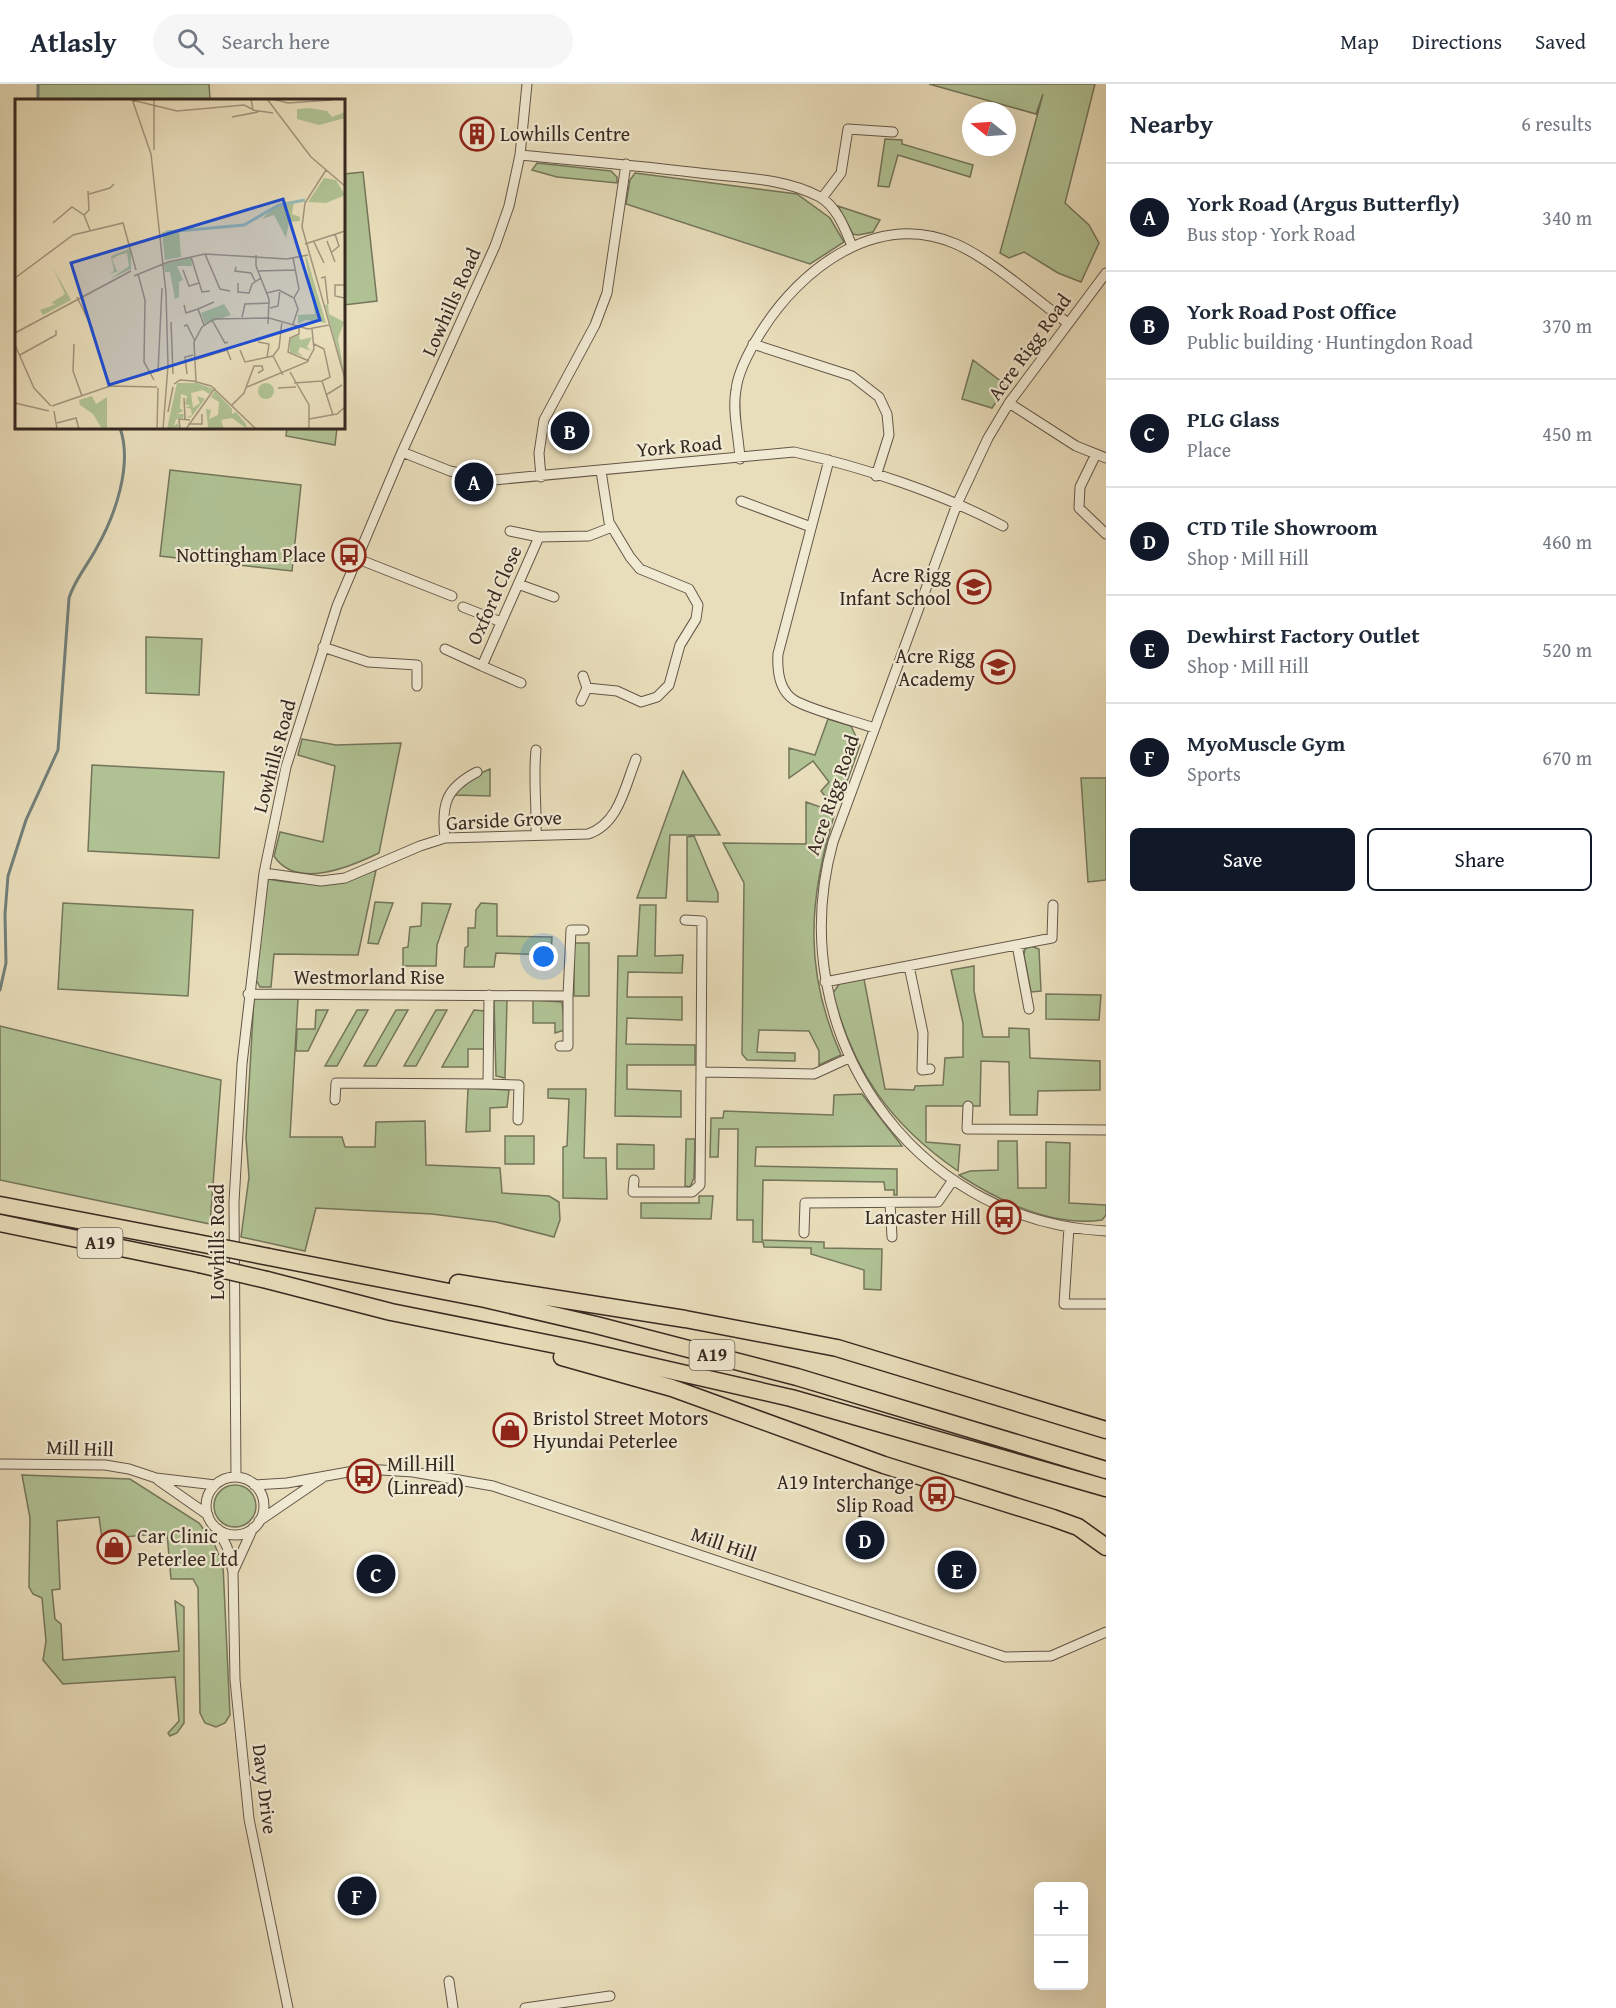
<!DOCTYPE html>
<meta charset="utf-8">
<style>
:root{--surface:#fff;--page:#f6f6f7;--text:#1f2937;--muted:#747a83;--line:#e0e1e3;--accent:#111827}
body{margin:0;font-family:"Gentium Book Plus",serif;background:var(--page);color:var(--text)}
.controls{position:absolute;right:18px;bottom:18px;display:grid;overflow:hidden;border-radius:9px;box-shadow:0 6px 24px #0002}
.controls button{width:54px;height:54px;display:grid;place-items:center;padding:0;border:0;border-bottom:2px solid var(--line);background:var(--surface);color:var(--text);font:30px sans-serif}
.compass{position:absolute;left:962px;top:18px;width:54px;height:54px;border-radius:50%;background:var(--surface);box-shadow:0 6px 24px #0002;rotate:287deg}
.you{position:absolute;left:544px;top:873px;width:21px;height:21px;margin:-15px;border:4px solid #fff;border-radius:50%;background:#1a73e8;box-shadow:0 0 0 9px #1a73e833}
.badge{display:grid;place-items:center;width:39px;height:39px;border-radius:50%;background:var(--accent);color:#fff;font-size:20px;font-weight:700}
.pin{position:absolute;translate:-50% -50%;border:3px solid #fff;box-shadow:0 2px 6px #0006}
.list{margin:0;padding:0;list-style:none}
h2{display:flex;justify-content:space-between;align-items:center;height:78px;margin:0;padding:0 24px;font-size:26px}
h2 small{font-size:20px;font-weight:400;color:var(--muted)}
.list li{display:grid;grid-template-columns:39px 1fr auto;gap:18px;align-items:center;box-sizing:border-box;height:108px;padding:0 24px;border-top:2px solid var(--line)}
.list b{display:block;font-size:22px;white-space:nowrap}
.list p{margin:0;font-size:20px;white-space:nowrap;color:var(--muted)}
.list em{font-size:20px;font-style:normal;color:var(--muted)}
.actions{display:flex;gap:12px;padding:18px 24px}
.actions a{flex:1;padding:14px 0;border:2px solid var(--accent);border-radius:9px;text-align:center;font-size:21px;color:var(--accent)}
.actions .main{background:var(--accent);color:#fff}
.icon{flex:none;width:33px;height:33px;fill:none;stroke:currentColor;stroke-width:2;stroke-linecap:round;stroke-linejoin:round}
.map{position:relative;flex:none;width:1106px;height:1924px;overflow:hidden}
header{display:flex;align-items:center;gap:36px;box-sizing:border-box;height:84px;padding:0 30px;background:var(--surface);border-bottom:2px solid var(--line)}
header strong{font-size:28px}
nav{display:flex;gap:33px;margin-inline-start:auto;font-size:21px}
.search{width:420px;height:54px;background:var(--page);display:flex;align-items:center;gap:15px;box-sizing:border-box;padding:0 21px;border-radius:33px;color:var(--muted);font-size:22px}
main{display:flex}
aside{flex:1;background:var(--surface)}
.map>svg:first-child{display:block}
.green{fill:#b0c294;stroke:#74755a;stroke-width:1.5}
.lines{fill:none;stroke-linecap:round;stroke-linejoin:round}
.stream{stroke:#72807b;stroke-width:3}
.street-casing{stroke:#645648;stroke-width:11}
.highway-casing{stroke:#372821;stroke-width:19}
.street{stroke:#f1ead3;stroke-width:9}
.highway{stroke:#e9debb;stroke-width:16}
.highway-bridge-casing{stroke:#372821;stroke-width:19;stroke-linecap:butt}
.highway-bridge{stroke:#e9debb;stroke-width:16}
.labels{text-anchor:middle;stroke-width:4.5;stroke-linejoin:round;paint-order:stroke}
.shield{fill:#f1ead3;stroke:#6f6256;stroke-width:1.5}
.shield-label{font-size:18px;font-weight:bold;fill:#372821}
.poi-label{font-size:20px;fill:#372821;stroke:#f1ead3;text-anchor:end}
.street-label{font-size:20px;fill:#372821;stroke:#f1ead3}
.inset-river{fill:none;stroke:#99bbb7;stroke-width:3}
.inset-road{fill:none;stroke:#a2957d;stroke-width:1.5}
.view{fill:#1d4ed8;fill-opacity:0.15;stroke:#1d4ed8;stroke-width:3}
.inset-edge{fill:none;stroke:#372821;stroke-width:3}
</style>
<header>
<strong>Atlasly</strong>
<div class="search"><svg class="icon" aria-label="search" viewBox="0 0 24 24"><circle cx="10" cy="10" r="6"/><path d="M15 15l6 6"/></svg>Search here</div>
<nav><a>Map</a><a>Directions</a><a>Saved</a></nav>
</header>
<main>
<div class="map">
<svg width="1106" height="1924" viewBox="0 0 1106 1924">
<rect width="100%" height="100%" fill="#e9debb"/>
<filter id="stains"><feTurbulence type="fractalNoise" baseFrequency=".00333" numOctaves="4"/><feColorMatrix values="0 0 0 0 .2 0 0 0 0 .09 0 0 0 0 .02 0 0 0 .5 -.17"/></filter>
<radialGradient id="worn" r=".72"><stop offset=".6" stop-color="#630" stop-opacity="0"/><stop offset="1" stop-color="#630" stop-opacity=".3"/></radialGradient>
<path class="green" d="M38,0h171l1,16h-172z
M929,0h166l-30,119 24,22 10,18 -18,39 -23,-9 -34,-21 -15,6 -9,-5 43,-159 -7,20z
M885,55l17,1v4l71,21 -3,12 -72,-22 -9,32 -11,-1z
M537,79l74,8 6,6v6l-60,-6 -25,-7z
M363,88l14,129 -33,4v-131z
M635,89l162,21 33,24 14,24 -34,22 -184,-60 4,-24z
M838,122l42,14 -7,12 -15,3 -5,-1z
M973,276l34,26 -15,22 -30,-9z
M287,344h50l-2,17 -49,-9z
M170,386l131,15 -9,86 -132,-15z
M146,553l56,2 -3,56 -53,-2z
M828,635l23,7 9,19 -17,48 -9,5 -9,-2 -4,-5 8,-9 -16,-21 -24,17v-30l26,7z
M302,655l34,6 65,-2 -22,110c-29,14 -83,37 -105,3l6,-24 43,10 12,-76 -37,-11z
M92,681l132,7 -5,86 -131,-7z
M490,685v27l-37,-1 8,-13z
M683,687l37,64h-50l-4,63h-29z
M1081,694h25v102l-18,2z
M806,718l26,9 2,5c-26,85 -30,156 7,239l-22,10v-14l-10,-20 -50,-1 -2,22 38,1v8l-48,-1 -5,-6 2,-171 -21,-40 83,1z
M694,752l24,57v9l-31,-1v-64z
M376,786l-18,85 -84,-1 -3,33h-11l-6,-11 14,-97c43,8 67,6 108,-9z
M375,818l18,1 -15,41 -10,-1z
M63,819l130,7 -5,86 -130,-7z
M422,819l29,1 -14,41 -1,21h-33v-18l5,-1 2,-20 11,-1z
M481,819l16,1v32l55,1 -1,18 -55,-2 -2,14h-30l1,-19 3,-2v-18h7l1,-18z
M640,821h16l-1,51 28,-1 -1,18 -54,-1 -1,25h55v23l-55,-2 -1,26 69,1v20h-68v24l54,2v26l-66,-1 3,-160h19z
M574,859h15v53h-15z
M1031,862l8,3 2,42 -10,1 -7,-37 1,-6z
M974,882v25l9,46h26v-9l20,1 1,29 70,3v29l-62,1 -1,24h-27l-1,-53 -28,-1 -1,45h-54v36l34,3 -2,26c-67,-46 -105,-99 -125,-178l7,-10 24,-4 21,110 29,1 1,-4 28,-1 2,-27 18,-1v-34l-12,-53z
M1046,910l55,1 -2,25 -53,-1z
M254,914l44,1 -8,138h52l3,10h30l1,-25 49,-1 1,44 74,3 2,25 47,3 10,6 1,18 -6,17 -58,-15 -64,-8 -116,-6 -11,43 -64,-14 8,-60 -3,-39z
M494,916h13l-2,78 -9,-2z
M533,916l29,2 3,28 -10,3v-10h-22z
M316,926h12l-20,41h-12l1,-22h18z
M357,926h11l-31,56h-12z
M396,926h12l-32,56h-12z
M436,926h11l-31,56h-12z
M474,926l11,1 -1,38h-16v18h-26z
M0,942l221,54 -11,144 -210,-44z
M468,1004l41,2 -2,17 -17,1v23l-24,1z
M548,1005h38l-2,69h22l1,41 -44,-1v-51l4,-1 2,-47 -21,-1z
M862,1010l40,52 -146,1 -1,19 142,3v26h-3v-5h-9l-1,-8 -121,-2 -1,60 62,2v6l58,1 -1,41 -17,-1v-19l-53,-16v-6l-47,-1 -1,-5h-10v-22h-16l1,-91h-19l-1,28h-8l1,-39h12l1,-7 109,4 1,-20z
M505,1052h29v28h-29z
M686,1055h9l-1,39 -4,9 -5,-1z
M998,1057h19l1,47h28v-46l24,1 -1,60 37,2v10l-4,5c-49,7 -103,-19 -143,-45l11,-4 28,-1z
M617,1060l37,1v24h-37z
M699,1112h14l-2,23 -70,-1v-15h58z
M22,1391l108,4 69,44 15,20 9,22 7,150 -5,8 -9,4 -11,-4 -5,-10 -2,-125 -5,-9h-22l-4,-46 -65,6 -3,-22 -42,4 3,68 -8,1 3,29 6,5 2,36 116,-9 -4,-50 9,6v116l-7,10 -7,3 -2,-3 11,-12 -4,-44 -112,7 -20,-24 3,-19 -4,-43 -9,-4 -4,-7 1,-69z
M214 1422a21 21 0 1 1 42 0a21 21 0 1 1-42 0Z"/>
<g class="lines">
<path class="stream" d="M38,0v16
M0,906l6,-27 -1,-49 3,-38 18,-56 32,-70 11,-152c6,-19 18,-32 27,-49 19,-33 37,-84 24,-121"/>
<g class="street-casing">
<path id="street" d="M520,71c63,6 125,11 188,19 38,4 78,5 112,23 17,10 25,32 32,49
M822,114l19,-25 7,-44 45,3
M1106,189l-97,130 -21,35 -31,66 -124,338c-52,187 76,379 273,389
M753,260l99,32 27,21 8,17 2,21 -13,41
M1009,319l67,43 30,12
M402,368l48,19 43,9 301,-28c69,15 147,41 209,74
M1096,370l-16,33 -1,21 27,26
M740,375c-1,-21 -8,-48 -4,-69 2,-19 15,-42 25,-58 40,-64 116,-122 195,-88 36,16 79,55 112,79
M829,376l-51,194c-1,16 1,36 16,46 16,10 61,21 80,28
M541,393l-2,-24 5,-33 51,-95 12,-32 19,-129
M741,417l70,26
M510,447l29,6
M358,475l94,37
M518,500l36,13
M463,523l38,15
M323,563l45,15 49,3v21
M445,565l37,17 57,-129 50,-1 23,-9
M482,582l39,17
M583,592l4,12 30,3 24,11 16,-5 12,-12 11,-40 16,-26 2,-14 -9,-16 -49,-20 -10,-12 -21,-35 -8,-51
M581,617l6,-13
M536,751c1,-28 -3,-57 0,-85
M445,754c-4,-34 1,-50 32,-66
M264,789l57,8 24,-3 75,-32 25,-8 143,-4c31,-10 37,-48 48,-75
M685,836l17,1 -1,151 113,2 35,-16
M1017,861l12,64
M909,882l14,67 -1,37 8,-1
M825,898l227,-44 1,-33
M248,910l320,2 3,-66h13
M560,962h8v-50
M488,1000l31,1 -1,35
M335,1016l1,-17 152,1 1,-89
M968,1022l-1,23 139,1
M634,1096l-1,12h59l8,-7 1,-113
M890,1119l2,34
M1069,1143l-5,77h42
M804,1149l1,-30 133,-1 15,-22
M0,1380l105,1 24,4 27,9 59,7
M236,1393l-2,-275 8,-138 22,-191 22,-106 51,-161 65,-154 93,-206 14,-40 11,-51 7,-71
M206 1422a29 29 0 1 1 58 0a29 29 0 1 1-58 0Z
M158,1396l50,35
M254,1401l33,-2 78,-14 48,3 80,14 512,171 46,-1 55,-24
M259,1437l63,-43
M218,1445l9,18 6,25 2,108 14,139 39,189
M233,1488l20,-44
M449,1897l4,27
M525,1924l85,-12"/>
</g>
<g class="highway-casing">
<path id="highway" d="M0,1121l193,37
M0,1139l199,41
M269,1173l216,42 111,26 201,52 309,93
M267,1196l124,32 190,38 210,48 315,90
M458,1199l227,36 152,29 269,82
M562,1273l110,31 212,77 169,53 25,9 28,20"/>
</g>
<use href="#street" class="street"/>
<use href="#highway" class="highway"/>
<g class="highway-bridge-casing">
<path id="highway-bridge" d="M193,1158l76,15
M199,1180l68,16"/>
</g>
<use href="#highway-bridge" class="highway-bridge"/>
</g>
<defs>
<g id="building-ring" transform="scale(1.725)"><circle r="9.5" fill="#f1ead3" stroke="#8f2418" stroke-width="1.5"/><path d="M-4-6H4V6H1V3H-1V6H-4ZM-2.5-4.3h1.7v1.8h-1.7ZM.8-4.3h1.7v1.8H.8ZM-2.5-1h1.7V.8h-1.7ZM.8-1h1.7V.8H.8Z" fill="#8f2418"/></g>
<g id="bus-ring" transform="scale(1.725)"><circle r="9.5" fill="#f1ead3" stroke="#8f2418" stroke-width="1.5"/><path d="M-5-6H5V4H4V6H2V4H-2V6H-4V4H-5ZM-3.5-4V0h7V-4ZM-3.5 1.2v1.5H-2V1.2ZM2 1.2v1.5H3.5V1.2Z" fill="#8f2418"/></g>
<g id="school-ring" transform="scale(1.725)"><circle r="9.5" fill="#f1ead3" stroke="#8f2418" stroke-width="1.5"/><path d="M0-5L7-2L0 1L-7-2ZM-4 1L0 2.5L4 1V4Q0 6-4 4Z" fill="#8f2418"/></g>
<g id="shop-ring" transform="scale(1.725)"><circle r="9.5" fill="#f1ead3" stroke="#8f2418" stroke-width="1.5"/><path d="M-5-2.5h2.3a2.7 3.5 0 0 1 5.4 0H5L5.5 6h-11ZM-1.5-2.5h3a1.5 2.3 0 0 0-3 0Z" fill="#8f2418"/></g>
</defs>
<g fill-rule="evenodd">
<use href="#building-ring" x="477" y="50"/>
<use href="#bus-ring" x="349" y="471"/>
<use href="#school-ring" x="974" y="503"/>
<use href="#school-ring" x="998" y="583"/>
<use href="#bus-ring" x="1004" y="1133"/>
<use href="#shop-ring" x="510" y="1346"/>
<use href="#bus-ring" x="364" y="1392"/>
<use href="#bus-ring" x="937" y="1410"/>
<use href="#shop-ring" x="114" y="1463"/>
</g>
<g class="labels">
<g class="shield">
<rect x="77.5" y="1144" width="45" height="30" rx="4.5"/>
<rect x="689.5" y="1256" width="45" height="30" rx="4.5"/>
</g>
<g class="shield-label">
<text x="100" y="1165">A19</text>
<text x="712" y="1277">A19</text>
</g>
<g class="poi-label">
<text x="500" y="57" text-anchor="start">Lowhills Centre</text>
<text x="326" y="478">Nottingham Place</text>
<text x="951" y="498">Acre Rigg<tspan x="951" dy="23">Infant School</tspan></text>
<text x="975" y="579">Acre Rigg<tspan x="975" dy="23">Academy</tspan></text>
<text x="981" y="1140">Lancaster Hill</text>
<text x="533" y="1341" text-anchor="start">Bristol Street Motors<tspan x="533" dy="23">Hyundai Peterlee</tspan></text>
<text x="387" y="1387" text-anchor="start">Mill Hill<tspan x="387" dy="23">(Linread)</tspan></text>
<text x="914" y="1405">A19 Interchange<tspan x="914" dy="23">Slip Road</tspan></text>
<text x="137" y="1459" text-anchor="start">Car Clinic<tspan x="137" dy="23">Peterlee Ltd</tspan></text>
</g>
<g class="street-label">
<text transform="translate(451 218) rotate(-66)" y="7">Lowhills Road</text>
<text transform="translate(1029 263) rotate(-54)" y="7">Acre Rigg Road</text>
<text transform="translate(679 362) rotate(-5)" y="7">York Road</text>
<text transform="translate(494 511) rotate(-66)" y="7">Oxford Close</text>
<text transform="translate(274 672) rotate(-75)" y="7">Lowhills Road</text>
<text transform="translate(832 711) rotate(-71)" y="7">Acre Rigg Road</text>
<text transform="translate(504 736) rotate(-3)" y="7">Garside Grove</text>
<text x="369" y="900">Westmorland Rise</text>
<text transform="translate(217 1158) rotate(-90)" y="7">Lowhills Road</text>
<text transform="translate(80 1364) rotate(2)" y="7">Mill Hill</text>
<text transform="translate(724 1460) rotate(19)" y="7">Mill Hill</text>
<text transform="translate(265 1705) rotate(83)" y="7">Davy Drive</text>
</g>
</g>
<g transform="translate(15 15)">
<rect width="330" height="330" fill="#e9debb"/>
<path d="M295,9l17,3 5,6 13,-5v6l-26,7 -22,-6v-10zM309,79l12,2 9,15 -19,8 -18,-1zM279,102l-2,13 8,3v4l-11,1 -3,16 -12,-23 -12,4 13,-12zM164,131l2,27 -16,3 -3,-28zM116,149v21l-21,10 19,-13 -2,-13 -8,2 -7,4 5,12 5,-1 -13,4 5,-3 -3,-15zM290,157l2,2 19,65 -20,-3 -8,4v-9l17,-1zM176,158l1,9h-15l6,14 -4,2v15l-4,2 -5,-27h-5l-1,-8zM38,169l18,32 -28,15 -3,-5 16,-6 -5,-1 14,-9zM209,205l7,11 -26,9 -4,-11zM313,205l1,10 15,8 -6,17 7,38 -20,-72zM284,236l1,5 12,-3 -5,10 5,4 -12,-4 -2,5 5,4 -13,-4v-13zM162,284h20l16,6 -4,5 -6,-4 -12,3 2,15 7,-5 -3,-7 8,3 -14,18 -5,1 6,-3 -1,-6 -6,-2 6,-1 -6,-2 2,-8 -6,-2 -1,14 3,3 -6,3h7l-1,4 -7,1 -2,7 4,-3 1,4 -12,2zM243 292a8 8 0 1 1 16 0a8 8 0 1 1-16 0ZM200,292l17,18v5l4,-2 10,12 1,5 -15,-11 -11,2 3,9h-22l6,-2 -2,-18 5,1 -2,9 9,-4 1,-13 -8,-5zM77,297l4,8 11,-7v32h-5l-9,-15 -13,-9 -1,-5z" fill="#b0c294"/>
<path class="inset-river" d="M151,133l78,-7 35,-20 26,-5"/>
<path class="inset-road" d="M117,0l19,55 15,139 2,73 -5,63M139,0v51M236,0l2,11 20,3M252,0l44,58 34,29M257,0l16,4 44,-3M117,1l45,11 67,-6 8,4M217,18l26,-5M311,71l-21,33 -3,24 43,152M74,95l21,-6 4,-4M69,116l5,-5 -1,-19M38,124l19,-16 12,8 6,15M312,142l8,21M299,143l10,21M290,145l40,-13M317,153l7,-6 -4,-12M190,155l15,35 10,2M241,156v11l13,33 -1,25M176,158l11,35 8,-1M278,159l6,31 -5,9M221,168l-1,4 16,2 4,8M168,171l6,16 10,-3M243,172l37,-1M123,175l7,26 -1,62 10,18M119,177l34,-14 37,-8 82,5 21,-4M0,179l58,-43 50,-12 13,47M306,179l4,-1 3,27M223,184v9l11,1 3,-9 9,-6M252,194l12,-3 15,8 4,11 -5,15M62,198l16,33M329,199l-9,-2v-11h10M169,206l2,8 12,-4M255,209l8,-2 2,-16M227,218l3,-13 25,-1M197,221l13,23 3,-1M156,223l2,52M189,226l-6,-16 16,-7M169,227l3,-1 8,16M284,228v7l-9,4 -2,14 21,9M0,234l116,-62M243,243l11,2 -2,14M59,245l-1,27 9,25M0,246l19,43 17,18M225,251l5,12 28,-6 6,-8 3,-27M5,256l36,-20v-5M258,257l10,19M179,261l33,-10 4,10M143,273l4,-84M275,273l19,33v24M172,275l-2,-17 8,-2M181,282l-2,-39 8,-15 12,-8 55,-1 39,11 21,-4M307,282l11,34M279,284l28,-2 8,-4 -6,-28 -10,-5M159,285l6,-4 13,1 18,5 45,43M232,288l60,-25 7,-13 -2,-20M263,289l18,-1M311,296l16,-10M169,299l1,21M0,304l34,8M217,306l12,-12 10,-27h8l1,4 -5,3M37,307l58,-20 47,1M39,312l3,18M153,313l5,-25M294,320l28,-5 8,-7M42,324l19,-5 3,11M173,325h14v-10M142,330l1,-41M165,330l-1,-10 11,1M171,330l29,-41"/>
<path class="view" d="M268,100l37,121 -211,65 -38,-122z"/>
<rect width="330" height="330" class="inset-edge"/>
</g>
<rect width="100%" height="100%" filter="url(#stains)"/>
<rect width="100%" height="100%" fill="url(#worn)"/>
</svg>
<div class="controls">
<button>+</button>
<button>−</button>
</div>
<svg class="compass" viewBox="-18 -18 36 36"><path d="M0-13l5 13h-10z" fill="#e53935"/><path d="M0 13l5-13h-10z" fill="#747a83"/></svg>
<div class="you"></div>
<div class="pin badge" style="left:474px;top:398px">A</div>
<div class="pin badge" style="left:570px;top:347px">B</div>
<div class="pin badge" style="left:376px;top:1490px">C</div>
<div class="pin badge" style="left:865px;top:1456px">D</div>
<div class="pin badge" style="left:957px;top:1486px">E</div>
<div class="pin badge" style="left:357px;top:1812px">F</div>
</div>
<aside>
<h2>Nearby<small>6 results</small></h2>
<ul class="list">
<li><span class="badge">A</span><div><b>York Road (Argus Butterfly)</b><p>Bus stop · York Road</p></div><em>340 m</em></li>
<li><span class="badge">B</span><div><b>York Road Post Office</b><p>Public building · Huntingdon Road</p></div><em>370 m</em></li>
<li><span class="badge">C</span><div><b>PLG Glass</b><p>Place</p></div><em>450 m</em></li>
<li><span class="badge">D</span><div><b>CTD Tile Showroom</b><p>Shop · Mill Hill</p></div><em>460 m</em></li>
<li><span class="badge">E</span><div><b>Dewhirst Factory Outlet</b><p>Shop · Mill Hill</p></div><em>520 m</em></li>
<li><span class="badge">F</span><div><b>MyoMuscle Gym</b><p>Sports</p></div><em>670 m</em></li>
</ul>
<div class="actions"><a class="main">Save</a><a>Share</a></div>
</aside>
</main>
